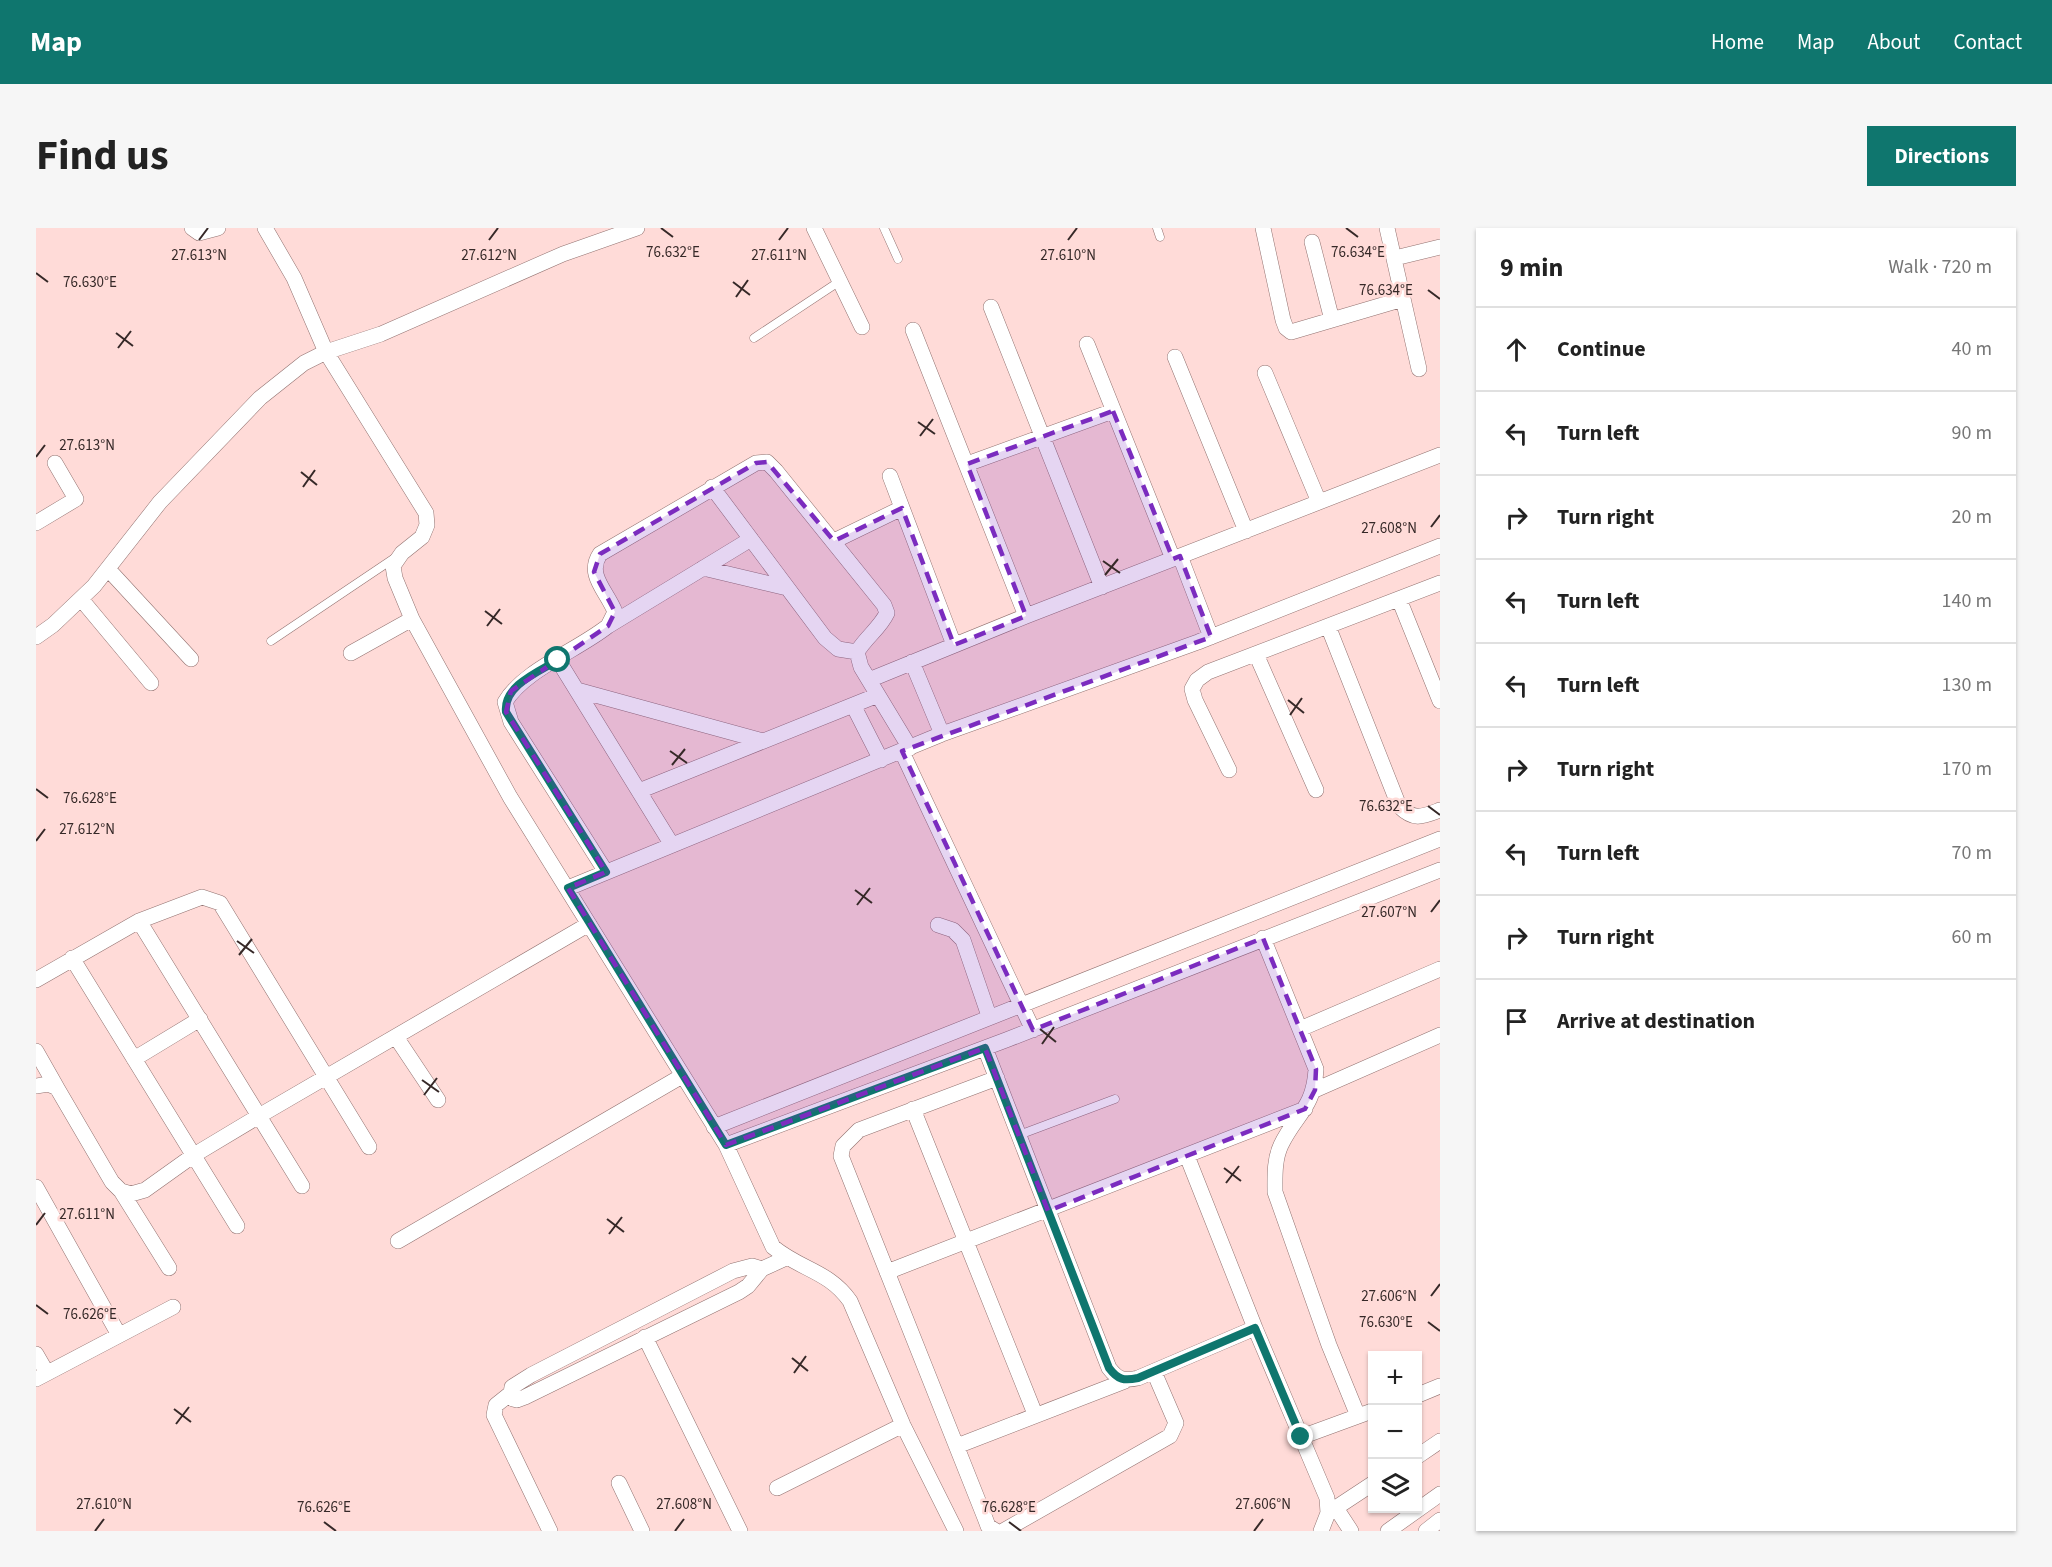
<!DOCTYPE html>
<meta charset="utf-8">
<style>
:root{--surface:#fff;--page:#f6f6f6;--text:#222;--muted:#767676;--line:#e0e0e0;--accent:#0f766e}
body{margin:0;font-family:"Source Sans 3",sans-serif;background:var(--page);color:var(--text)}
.controls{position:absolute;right:18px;bottom:18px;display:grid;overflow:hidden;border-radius:0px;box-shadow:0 2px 4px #0004}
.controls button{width:54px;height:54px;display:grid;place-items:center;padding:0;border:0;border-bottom:2px solid var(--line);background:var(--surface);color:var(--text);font:30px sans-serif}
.stop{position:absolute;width:18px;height:18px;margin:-14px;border:4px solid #0f766e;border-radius:50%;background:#fff}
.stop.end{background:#0f766e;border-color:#fff;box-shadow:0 2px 6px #0008}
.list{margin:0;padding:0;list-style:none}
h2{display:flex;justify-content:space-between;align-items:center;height:78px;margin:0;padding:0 24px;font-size:26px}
h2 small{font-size:20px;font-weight:400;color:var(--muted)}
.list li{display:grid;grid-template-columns:39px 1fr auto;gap:18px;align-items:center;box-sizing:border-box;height:84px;padding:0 24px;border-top:2px solid var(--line)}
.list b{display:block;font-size:22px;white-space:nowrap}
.list em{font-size:20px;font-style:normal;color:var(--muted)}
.icon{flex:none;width:33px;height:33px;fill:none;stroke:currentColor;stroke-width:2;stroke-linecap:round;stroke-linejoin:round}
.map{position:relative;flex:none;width:1404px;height:1303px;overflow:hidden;border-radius:0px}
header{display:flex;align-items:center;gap:36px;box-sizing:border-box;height:84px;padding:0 30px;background:var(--accent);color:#fff}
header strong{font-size:28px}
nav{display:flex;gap:33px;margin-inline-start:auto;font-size:21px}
.intro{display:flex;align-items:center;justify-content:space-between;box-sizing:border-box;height:144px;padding:0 36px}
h1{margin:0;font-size:42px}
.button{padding:15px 27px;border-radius:0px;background:var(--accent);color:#fff;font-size:21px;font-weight:700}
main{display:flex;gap:36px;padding:0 36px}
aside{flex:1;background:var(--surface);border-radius:0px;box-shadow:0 2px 4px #0004}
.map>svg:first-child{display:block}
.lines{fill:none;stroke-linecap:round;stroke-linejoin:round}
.service-casing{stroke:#927270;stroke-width:9}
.minor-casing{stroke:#927270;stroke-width:16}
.service{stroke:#fff;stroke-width:8}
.minor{stroke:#fff;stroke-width:15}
.route{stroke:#0f766e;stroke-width:8}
.marked{fill:#7b2cbf;fill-opacity:0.2;stroke:#7b2cbf;stroke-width:4.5;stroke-dasharray:12 8;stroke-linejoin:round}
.ticks{fill:none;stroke:#362928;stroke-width:2}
.ticks-label{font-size:15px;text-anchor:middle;fill:#362928;stroke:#ffdbd8;stroke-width:5;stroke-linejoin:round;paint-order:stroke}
</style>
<header>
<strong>Map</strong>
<nav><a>Home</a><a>Map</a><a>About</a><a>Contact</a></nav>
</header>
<div class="intro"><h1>Find us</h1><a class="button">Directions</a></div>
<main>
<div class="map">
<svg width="1404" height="1303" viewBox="0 0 1404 1303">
<rect width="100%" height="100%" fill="#ffdbd8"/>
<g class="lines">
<g class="service-casing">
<path id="service" d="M848,0l14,31
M1121,0l3,9
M718,110l86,-57
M235,413l122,-82
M983,907l96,-36"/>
</g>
<g class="minor-casing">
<path id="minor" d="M156,0l7,5 19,-5
M229,0l29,50 32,74 100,161 1,12 -5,12 -20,16 -9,13 2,12 17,41 98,178 216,348 47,102c28,23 56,24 77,54l53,124 53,106
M778,0l48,99
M1227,0l20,92 3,8 5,4 112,-33
M1351,0l32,141
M1276,14l20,78
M1359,30l45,-11
M955,79l111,280
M877,102l113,286
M1051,116l86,215
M1139,129l71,174
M1229,145l54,129
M931,236l146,-53
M854,248l64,169
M676,259l113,151 13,11 19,3
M0,295l40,-24 -21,-36
M798,313l68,-33
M1144,328l31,81
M667,340l84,20
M72,341l83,90
M45,371l70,84
M1363,371l41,102
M572,398l143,-87
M1292,398l71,180c15,15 23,11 41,4
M0,409l17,-12 41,-39 66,-84 100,-104 44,-35 22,-11 55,-18 182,-80 74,-26
M315,425l61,-34
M1220,426l60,136
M522,432l114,185
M876,434l30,72
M833,452l157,-64 414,-161
M541,462l186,51
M817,477l28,55
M866,524l131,278
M1193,542l-34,-70 -3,-11 5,-9 11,-8 232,-89
M603,563l239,-96
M570,644l-95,-150 -6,-20c19,-32 73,-52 103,-76l7,-14c-8,-21 -29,-37 -15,-58l156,-91 11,-1 9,9 108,134 3,8c-7,15 -21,24 -30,39l4,15 49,81
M532,660l374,-154 256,-92 242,-96
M103,693l163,265
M902,697l15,5 10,10 26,76
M1227,710l53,131c-2,39 -20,45 -35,76 -7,15 -6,32 -6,47l54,153 29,71
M36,730l165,268
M0,752l103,-59 63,-24 18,6 149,244
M1264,801l140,-60
M360,809l42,63
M949,820l124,320c9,12 15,13 29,10l117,-50
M0,823l21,37
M98,831l66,-40
M0,858l12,-2 9,4 55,94 9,9 10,3 14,-4 49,-35 65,-39 330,-192
M1279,862l125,-55
M877,881l122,305
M678,899l726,-288
M690,917l280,-105 434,-170
M1151,928l68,172 72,170 1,15 -7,18
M0,959l83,148
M85,963l48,77
M362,1013l284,-165
M851,1044l418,-163
M609,1109l95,194
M0,1126l11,19
M0,1151l137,-72
M475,1165l2,6 4,1 8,-3 214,-105 9,-6 14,-17 24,-11
M1382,1167l22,-9
M1265,1209l71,-26
M921,1218l168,-65
M1382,1228l22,-15
M583,1255l23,48
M741,1260l126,-63
M1300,1280l15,23
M1292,1285l44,-29
M514,1303l-56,-116 2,-10 15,-12 1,-6 19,-12 202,-104 19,-5 10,3
M960,1303l-8,-5 -3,-8 -144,-362 2,-10 16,-16 138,-52
M967,1303l167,-95 6,-13 -22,-51
M1352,1303l52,-37
M1390,1303l14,-11"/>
</g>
<use href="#service" class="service"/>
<use href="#minor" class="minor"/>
</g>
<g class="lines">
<path class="route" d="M522,432c-20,12 -55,26 -52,52l100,160 -38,16 158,257 259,-97 124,320c9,12 15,13 29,10l117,-50 46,109"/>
</g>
<path class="marked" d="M1077,183l60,148 7,-3 31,81 -309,114 131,279 230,-92 53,131 -1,21 -10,19 -257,102 -63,-163 -259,97 -158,-257 38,-16 -100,-160 5,-21 97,-65 7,-14 -21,-40 6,-18 156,-91 11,-1 67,79 68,-33 52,137 72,-29 -59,-152z"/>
<path class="ticks" d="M625,0l12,9M1310,0l12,9M163,12l9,-12M453,12l9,-12M743,12l9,-12M1032,12l9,-12M0,45l12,9M697,54l17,13M1392,62l12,9M700,69l12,-17M80,105l17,13M82,120l13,-17M882,194l17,12M884,208l13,-17M0,229l9,-12M265,244l16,13M267,259l12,-17M1395,299l9,-12M1067,333l17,12M1069,347l13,-16M449,383l17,13M451,398l13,-17M1252,472l16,13M1254,487l12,-17M634,523l17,12M636,537l13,-16M0,561l12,9M1392,578l12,9M0,613l9,-12M819,662l17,13M821,677l13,-17M1395,684l9,-12M201,713l17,12M203,727l13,-16M1004,801l16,13M1006,816l12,-17M386,852l17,12M388,867l13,-17M1188,940l17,13M1190,955l13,-17M571,991l17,13M0,997l9,-12M573,1006l13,-17M1395,1068l9,-12M0,1077l12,9M1392,1094l12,9M756,1130l16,13M758,1145l12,-17M138,1181l17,13M140,1196l13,-17M288,1294l12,9M973,1294l12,9M59,1303l9,-12M639,1303l9,-12M1218,1303l9,-12"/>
<g class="ticks-label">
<text x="1322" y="29">76.634°E</text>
<text x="637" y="29">76.632°E</text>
<text x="163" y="32">27.613°N</text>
<text x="453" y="32">27.612°N</text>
<text x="743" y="32">27.611°N</text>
<text x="1032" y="32">27.610°N</text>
<text x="54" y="59">76.630°E</text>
<text x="1350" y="67">76.634°E</text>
<text x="51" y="222">27.613°N</text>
<text x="1353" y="305">27.608°N</text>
<text x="54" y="575">76.628°E</text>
<text x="1350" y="583">76.632°E</text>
<text x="51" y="606">27.612°N</text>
<text x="1353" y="689">27.607°N</text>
<text x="51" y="991">27.611°N</text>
<text x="1353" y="1073">27.606°N</text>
<text x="54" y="1091">76.626°E</text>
<text x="1350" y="1099">76.630°E</text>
<text x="68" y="1281">27.610°N</text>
<text x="648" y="1281">27.608°N</text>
<text x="1227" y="1281">27.606°N</text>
<text x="288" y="1284">76.626°E</text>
<text x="973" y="1284">76.628°E</text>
</g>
</svg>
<div class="controls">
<button>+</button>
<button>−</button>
<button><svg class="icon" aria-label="layers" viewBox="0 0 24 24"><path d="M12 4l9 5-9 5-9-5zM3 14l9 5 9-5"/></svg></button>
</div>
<div class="stop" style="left:522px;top:432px"></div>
<div class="stop end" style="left:1265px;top:1209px"></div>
</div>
<aside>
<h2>9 min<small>Walk · 720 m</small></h2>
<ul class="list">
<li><svg class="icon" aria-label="ahead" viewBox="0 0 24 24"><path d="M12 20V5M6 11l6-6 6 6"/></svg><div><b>Continue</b></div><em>40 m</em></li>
<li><svg class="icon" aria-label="left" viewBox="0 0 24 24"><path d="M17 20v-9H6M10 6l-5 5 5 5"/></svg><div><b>Turn left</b></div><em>90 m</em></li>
<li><svg class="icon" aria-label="right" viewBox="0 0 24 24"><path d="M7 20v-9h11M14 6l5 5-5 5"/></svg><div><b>Turn right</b></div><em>20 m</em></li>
<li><svg class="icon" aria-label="left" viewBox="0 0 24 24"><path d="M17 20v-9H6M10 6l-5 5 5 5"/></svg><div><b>Turn left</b></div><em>140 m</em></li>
<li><svg class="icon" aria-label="left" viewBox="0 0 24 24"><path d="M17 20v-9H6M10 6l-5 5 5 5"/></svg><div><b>Turn left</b></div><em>130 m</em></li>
<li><svg class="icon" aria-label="right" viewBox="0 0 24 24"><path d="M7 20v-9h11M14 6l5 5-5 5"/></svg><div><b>Turn right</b></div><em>170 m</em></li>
<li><svg class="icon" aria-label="left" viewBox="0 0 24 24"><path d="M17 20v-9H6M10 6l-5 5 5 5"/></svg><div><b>Turn left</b></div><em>70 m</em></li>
<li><svg class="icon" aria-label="right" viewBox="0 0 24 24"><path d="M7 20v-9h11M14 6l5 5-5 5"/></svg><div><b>Turn right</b></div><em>60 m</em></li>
<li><svg class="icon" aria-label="arrive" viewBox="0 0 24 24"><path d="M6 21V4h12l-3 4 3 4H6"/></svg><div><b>Arrive at destination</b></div></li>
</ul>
</aside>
</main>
